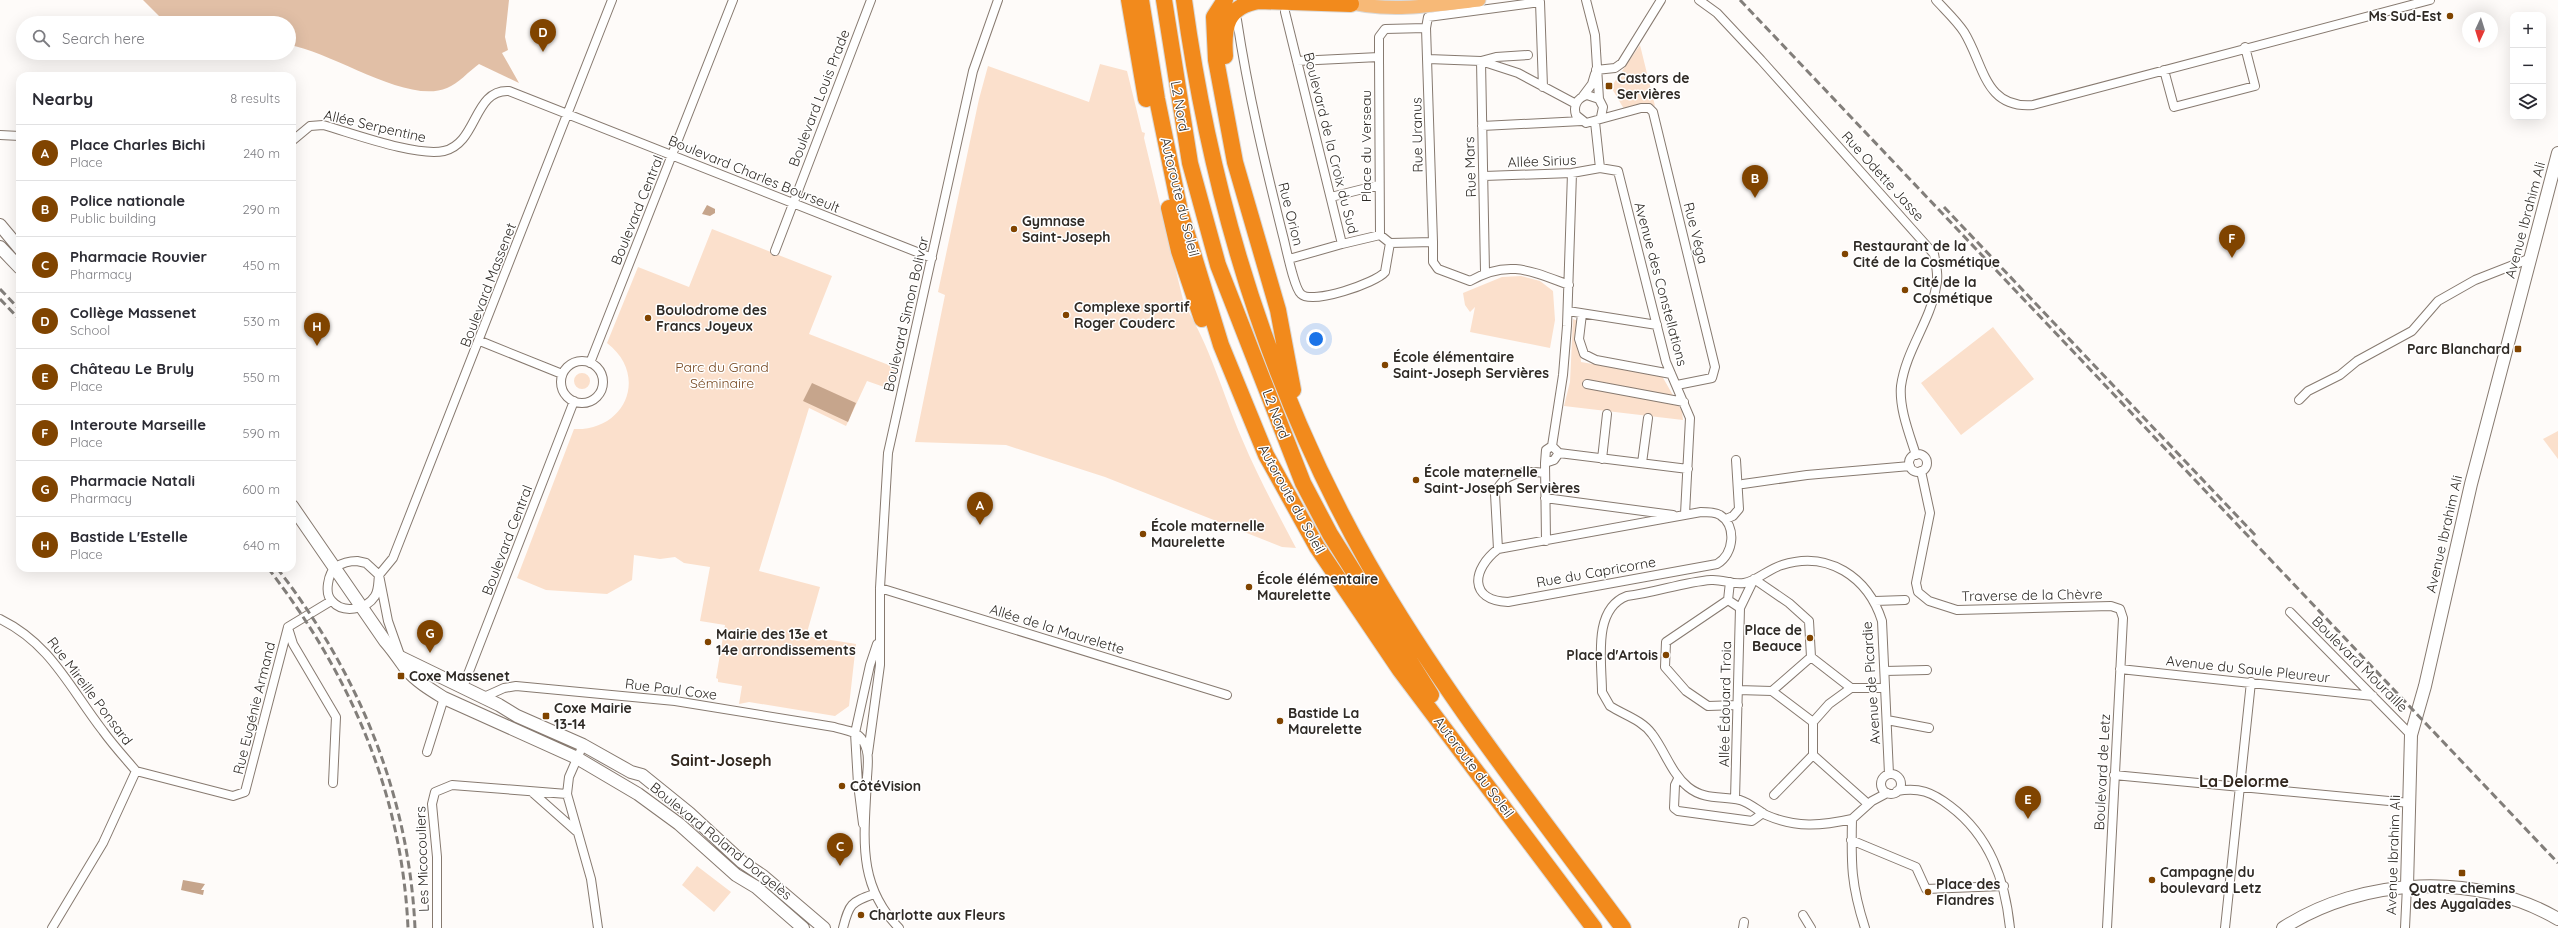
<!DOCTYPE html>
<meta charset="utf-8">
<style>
:root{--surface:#fff;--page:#f2f2f3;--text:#2b2b33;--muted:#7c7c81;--line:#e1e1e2;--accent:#804400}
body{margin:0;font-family:Quicksand,sans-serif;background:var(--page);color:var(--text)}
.controls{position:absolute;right:12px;top:12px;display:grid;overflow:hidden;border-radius:8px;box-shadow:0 4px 16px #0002}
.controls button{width:36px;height:36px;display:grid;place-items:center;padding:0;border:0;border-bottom:1px solid var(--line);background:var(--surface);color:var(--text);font:20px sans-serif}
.compass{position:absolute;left:2462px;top:12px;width:36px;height:36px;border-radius:50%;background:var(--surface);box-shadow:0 4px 16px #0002;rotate:184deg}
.you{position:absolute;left:1316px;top:339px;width:14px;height:14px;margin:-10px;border:3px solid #fff;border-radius:50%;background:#1a73e8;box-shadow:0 0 0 6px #1a73e833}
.badge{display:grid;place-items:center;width:26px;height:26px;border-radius:50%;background:var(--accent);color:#fff;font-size:13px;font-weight:700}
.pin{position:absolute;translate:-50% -33px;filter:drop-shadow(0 1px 2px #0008)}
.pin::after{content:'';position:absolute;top:21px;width:14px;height:12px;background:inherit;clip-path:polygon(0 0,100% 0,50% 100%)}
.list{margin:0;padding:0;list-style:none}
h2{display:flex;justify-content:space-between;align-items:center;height:52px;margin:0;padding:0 16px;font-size:17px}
h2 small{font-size:13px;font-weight:400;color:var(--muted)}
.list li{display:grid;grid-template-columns:26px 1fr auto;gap:12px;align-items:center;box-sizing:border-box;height:56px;padding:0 16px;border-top:1px solid var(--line)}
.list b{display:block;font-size:15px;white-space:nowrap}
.list p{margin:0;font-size:13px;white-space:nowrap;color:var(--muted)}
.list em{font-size:13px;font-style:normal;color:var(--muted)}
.icon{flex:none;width:22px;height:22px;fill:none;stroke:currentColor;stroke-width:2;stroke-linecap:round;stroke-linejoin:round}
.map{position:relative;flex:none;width:2558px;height:928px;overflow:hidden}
.search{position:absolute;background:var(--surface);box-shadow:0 4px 16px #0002;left:16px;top:16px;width:280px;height:44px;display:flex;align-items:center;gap:10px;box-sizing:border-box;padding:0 14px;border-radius:22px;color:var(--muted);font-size:15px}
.panel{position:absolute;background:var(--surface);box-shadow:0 4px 16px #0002;left:16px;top:72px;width:280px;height:500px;border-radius:12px}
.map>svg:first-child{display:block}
.green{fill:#fbe0cc}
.forest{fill:#e1bfa6}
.water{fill:#c6a58c}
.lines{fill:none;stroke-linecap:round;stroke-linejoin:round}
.street-casing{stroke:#877a70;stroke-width:10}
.secondary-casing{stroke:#877a70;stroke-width:14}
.primary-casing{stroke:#dad9d8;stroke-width:15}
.highway-casing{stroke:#dad9d8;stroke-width:18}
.street{stroke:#fff;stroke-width:8}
.secondary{stroke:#fff;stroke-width:12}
.primary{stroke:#f7b977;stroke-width:13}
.highway{stroke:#f28a1c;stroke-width:16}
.rail{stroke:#827e7a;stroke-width:3;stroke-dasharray:8 4;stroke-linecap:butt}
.poi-dot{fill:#804400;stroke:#fff;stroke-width:1.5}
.labels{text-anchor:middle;stroke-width:3;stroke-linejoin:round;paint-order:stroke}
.poi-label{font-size:14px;font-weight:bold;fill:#2f2a25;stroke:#fff;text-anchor:start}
.street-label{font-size:14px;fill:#2f2a25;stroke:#fff}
.park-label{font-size:14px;fill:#784a22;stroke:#fff}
.quarter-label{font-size:16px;font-weight:bold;fill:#32271e;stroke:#fff}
</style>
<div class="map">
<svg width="2558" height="928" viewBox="0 0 2558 928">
<rect width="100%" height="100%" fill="#fefbf9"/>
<path class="green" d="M1640,45l15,61 -10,-3 -21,6 -13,-22z
M1100,64l27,7 15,61 3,1 -1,5 40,166c26,42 39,90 58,135 16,38 35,73 54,109l-14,-1 -177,-70 -99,-32 -91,-3 30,-147 -7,-3 41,-193 9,-33 101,36z
M712,229l120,47 -23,58 90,35 -2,8 -7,3 -3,8 -20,-7 -21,45 -37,-18 -50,163 61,16 -14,49 50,8 -7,62 -14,10 -86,-14 -10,2 3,-18 -24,-4v-3l-2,-1 9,-53 -25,-4 10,-54 -26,-4 -9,-6 -15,2 -26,-4 -2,25 -25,14 -61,-4 -29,-12 57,-149c52,2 75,-54 33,-86l31,-76 51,20z
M1521,276l19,5 13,10 2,29 -5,28 -80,-16 5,-25 -5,5 -5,-7 -2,-12 39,-16z
M1573,319l5,2 3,41 81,14 20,35 1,9 -119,-14 6,-24z
M1993,327l41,52 -73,56 -40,-52z
M574 381a8 8 0 1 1 16 0a8 8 0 1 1-16 0Z
M2558,431v28l-15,-20z
M697,866l34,26 -17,20 -32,-27z"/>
<path class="forest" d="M143,0h366l-4,37 3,13 -6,3 17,30 -40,-19c-10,7 -21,20 -32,24 -40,17 -114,-36 -158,-43v-22h-123z"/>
<path class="water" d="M707,205l8,4v4l-5,3 -8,-2z
M812,383l44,20 -8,19 -45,-21z
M183,880l22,4 -4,6h3l-1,5 -22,-5z"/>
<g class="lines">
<g class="street-casing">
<path id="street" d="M1586,0l9,35 4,64
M1699,0l18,13 44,47 173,194c2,11 5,22 2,33 -6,35 -30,63 -35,99 -2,22 8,47 15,69
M1936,0c9,10 21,21 28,32 20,32 20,77 69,73l397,-105
M1285,12l57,232 38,-9 10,8 43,-1v20l5,7 32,12c38,-22 61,-10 99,4
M1237,20c11,73 28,144 46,216 3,11 11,52 18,58 11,11 75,-11 84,-22l5,-29
M1426,28l7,214
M1379,57l1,178
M1428,59l53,2 37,12 58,31
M1297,61l82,-4v-20l6,-8 41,-1 2,-11 112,-15 3,85
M1596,70l19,-2 7,-5 39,-63
M2164,70l10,37 81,-21 -10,-39
M1583,96l9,-12 3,-10
M1601,117l2,-10 -4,-8 -12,-4c-10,3 -14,11 -11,20l10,8 55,-15h8l4,4 62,255 -3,11 -35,7
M1595,122l5,46
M1482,126l100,-5
M0,135l20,1
M292,141l18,-15 13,-1c29,8 93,32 121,26 34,-8 29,-62 65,-60l423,167
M1484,176l88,-3 28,-5 18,3 48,191 24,56 -5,96
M1331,197l48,-12
M775,251l96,-251
M1289,259l53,-15
M1485,272l-4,-211 15,-4 32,-2
M1568,311l89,14
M1582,314l-3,25 5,15 12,6 75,14
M480,341l82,33
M561 382a21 21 0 1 1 42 0a21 21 0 1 1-42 0Z
M590,363l143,-363
M1587,384l97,18
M2299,400l9,-9 32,-16 17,-14 55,-30 26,-30 37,-21 56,-22
M1552,446l11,-71 4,-49 5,-153
M1552,446l7,7 129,16
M1909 463a9 9 0 1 1 18 0a9 9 0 1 1-18 0Z
M1602,459l5,-45
M1545,463l1,-13 6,-4
M1642,463l6,-45
M1921,471l9,42 -14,70 2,9 11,9 28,9 154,-4 9,3 3,9 -16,310
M1743,484l64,-9 103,-9
M1545,498l128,17
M1701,512c6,0 14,0 19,3 17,11 14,39 -3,49l-209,38c-40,-2 -36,-33 -10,-53z
M1726,519l7,-3 6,-7 -3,-49
M1546,541l-1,-78 9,-3 5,-7
M1498,549l-3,-55c8,-22 29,-24 50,-21
M379,575l14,-17 219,-558
M379,575c-1,7 0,14 -4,21 -9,14 -32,18 -43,5 -8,-7 -4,-28 4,-34 6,-4 14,-6 21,-6l9,2 13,12 9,46 12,34
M1730,582l-2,18 12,8
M880,588l347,107
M1728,600l-62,42 -1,25 21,24 22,15 30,-1
M1875,601l30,-1
M2290,612l121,123
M0,619c51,25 69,68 103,112 10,14 22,27 33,40
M288,627l43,-26
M288,628l5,16 43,73 -3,66
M1811,657l40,31
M2120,669l253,27
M1885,671l42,-1
M463,687l111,-286
M1738,690l34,1 39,-34
M1772,691l41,31
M484,697l20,-9 12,-2 159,15 159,26c9,3 22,4 27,11 9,12 7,25 6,39 -2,57 -12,106 32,151
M1887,720l42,8
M1813,722l16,-18 22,-16h34
M583,745l-14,32 -2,17 24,85 7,49
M427,752l17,-54
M868,753l12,-88v-77l8,-135 85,-382 25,-71
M1813,755l55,49
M1813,755v-33
M1881 784a10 10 0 1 1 20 0a10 10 0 1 1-20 0Z
M2114,775l296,28
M1678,779l-3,6 -1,23 4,3 74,10 11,-8
M1897,791c22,-4 35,1 53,15 40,30 55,74 60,122
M532,792l44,39
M1774,795l39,-40
M1735,799l5,-191 14,-29 35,24 20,18 2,36
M1852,819c-31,7 -56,9 -86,-4 -9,-5 -16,-12 -26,-15 -19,-4 -36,0 -52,-13 -17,-14 -23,-36 -36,-53 -10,-14 -28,-19 -42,-28l-8,-14c0,-30 -10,-83 25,-96 28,-3 56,-14 84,-16 11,-1 22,5 33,3 13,-2 24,-14 38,-18 46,-15 86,12 100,56l7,153
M1852,819c-1,45 -1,66 13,109
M1852,819l20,-18 15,-8
M863,824l-5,-40 -3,-51 15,-68 7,-21
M1851,840l65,27 10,22 78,-3
M1803,915l8,13
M52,928l51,-85 33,-72 97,25 12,-4 43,-165
M437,928v-71l-5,-53 3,-12 17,-7 115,9
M843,928c6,-24 8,-26 31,-34
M1743,928l1,-6
M2225,928l26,-246
M2405,928l2,-42"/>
</g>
<g class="secondary-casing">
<path id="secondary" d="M0,225l20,24
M0,247l20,21
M292,506l93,135c8,9 14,18 21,28 10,12 25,21 38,29l133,60 61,36 41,30 57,51 20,12 47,41
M400,657l99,48 18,11 66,29 48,27 11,3 47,38 53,49 21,14 61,52
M2407,886l4,-151 14,-49 46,-202 87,-331
M2283,928c79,-51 193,-57 275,-9"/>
</g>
<g class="primary-casing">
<path id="primary" d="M1342,0c43,14 93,5 137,0"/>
</g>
<g class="highway-casing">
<path id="highway" d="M1129,0l17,99
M1141,0l16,99 23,112 41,134 45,110 51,92 83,123 194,258
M1164,0l26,163 28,102 85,218 27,51 101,161
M1184,0c27,197 86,390 184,563 74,129 167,246 255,365
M1225,0l-11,17 2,43 19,102 43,148 15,80
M1225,56c-2,-30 1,-49 34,-55l92,3
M1169,208l10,43 23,68"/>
</g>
<use href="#street" class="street"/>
<use href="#secondary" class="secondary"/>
<use href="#primary" class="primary"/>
<use href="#highway" class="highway"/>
<path class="rail" d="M1740,0l818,863
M1944,207l313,330
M0,289l20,21
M0,299l20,21
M268,568c82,106 134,225 140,360
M277,568c81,104 132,227 138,360"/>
</g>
<g class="poi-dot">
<circle cx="2450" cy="16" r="4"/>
<rect x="1605" y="82" width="8" height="8" rx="2"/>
<circle cx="1014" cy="229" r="4"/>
<circle cx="1845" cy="254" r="4"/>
<circle cx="1905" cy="290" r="4"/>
<circle cx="1066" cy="315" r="4"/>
<circle cx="648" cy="318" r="4"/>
<rect x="2514" y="345" width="8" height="8" rx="2"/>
<circle cx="1385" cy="365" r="4"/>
<circle cx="1416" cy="480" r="4"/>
<circle cx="1143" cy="534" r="4"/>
<circle cx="1249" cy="587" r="4"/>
<circle cx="1810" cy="638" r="4"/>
<circle cx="708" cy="642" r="4"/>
<circle cx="1666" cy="655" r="4"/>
<rect x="397" y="672" width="8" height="8" rx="2"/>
<rect x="542" y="712" width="8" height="8" rx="2"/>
<circle cx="1280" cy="721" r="4"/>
<circle cx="842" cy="786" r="4"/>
<rect x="2458" y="869" width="8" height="8" rx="2"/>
<circle cx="2152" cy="880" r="4"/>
<circle cx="1928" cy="892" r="4"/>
<circle cx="861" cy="915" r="4"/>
</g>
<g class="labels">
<g class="poi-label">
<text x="2442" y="21" text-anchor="end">Ms Sud-Est</text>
<text x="1617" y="83">Castors de<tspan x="1617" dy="16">Servières</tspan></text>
<text x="1022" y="226">Gymnase<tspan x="1022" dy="16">Saint-Joseph</tspan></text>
<text x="1853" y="251">Restaurant de la<tspan x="1853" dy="16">Cité de la Cosmétique</tspan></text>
<text x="1913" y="287">Cité de la<tspan x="1913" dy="16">Cosmétique</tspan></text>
<text x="1074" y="312">Complexe sportif<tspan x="1074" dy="16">Roger Couderc</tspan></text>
<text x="656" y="315">Boulodrome des<tspan x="656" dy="16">Francs Joyeux</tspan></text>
<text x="2510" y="354" text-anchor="end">Parc Blanchard</text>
<text x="1393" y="362">École élémentaire<tspan x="1393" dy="16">Saint-Joseph Servières</tspan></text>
<text x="1424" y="477">École maternelle<tspan x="1424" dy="16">Saint-Joseph Servières</tspan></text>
<text x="1151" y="531">École maternelle<tspan x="1151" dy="16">Maurelette</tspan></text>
<text x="1257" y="584">École élémentaire<tspan x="1257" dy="16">Maurelette</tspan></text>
<text x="1802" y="635" text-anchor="end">Place de<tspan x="1802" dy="16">Beauce</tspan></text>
<text x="716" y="639">Mairie des 13e et<tspan x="716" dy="16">14e arrondissements</tspan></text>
<text x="1658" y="660" text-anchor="end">Place d'Artois</text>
<text x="409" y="681">Coxe Massenet</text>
<text x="554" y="713">Coxe Mairie<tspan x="554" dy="16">13-14</tspan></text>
<text x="1288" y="718">Bastide La<tspan x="1288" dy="16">Maurelette</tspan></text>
<text x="850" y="791">CôtéVision</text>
<text x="2160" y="877">Campagne du<tspan x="2160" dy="16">boulevard Letz</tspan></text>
<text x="1936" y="889">Place des<tspan x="1936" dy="16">Flandres</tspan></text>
<text x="2462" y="893" text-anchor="middle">Quatre chemins<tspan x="2462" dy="16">des Aygalades</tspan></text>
<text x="869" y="920">Charlotte aux Fleurs</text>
</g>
<g class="street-label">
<text transform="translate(819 98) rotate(-69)" y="5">Boulevard Louis Prade</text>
<text transform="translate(1180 106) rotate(80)" y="5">L2 Nord</text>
<text transform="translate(375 126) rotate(13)" y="5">Allée Serpentine</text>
<text transform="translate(1417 135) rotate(-91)" y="5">Rue Uranus</text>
<text transform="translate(1331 143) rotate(76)" y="5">Boulevard de la Croix du Sud</text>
<text transform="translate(1366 146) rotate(-90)" y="5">Place du Verseau</text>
<text transform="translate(1542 161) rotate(-2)" y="5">Allée Sirius</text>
<text transform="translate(1470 167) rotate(-92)" y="5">Rue Mars</text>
<text transform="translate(754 174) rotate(22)" y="5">Boulevard Charles Bourseult</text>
<text transform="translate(1883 176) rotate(48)" y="5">Rue Odette Jasse</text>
<text transform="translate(1180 197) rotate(76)" y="5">Autoroute du Soleil</text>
<text transform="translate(637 210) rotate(-68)" y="5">Boulevard Central</text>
<text transform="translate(1291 214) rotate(76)" y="5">Rue Orion</text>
<text transform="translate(2525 220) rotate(-75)" y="5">Avenue Ibrahim Ali</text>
<text transform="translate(1696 233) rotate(76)" y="5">Rue Véga</text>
<text transform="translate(1661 284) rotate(75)" y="5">Avenue des Constellations</text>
<text transform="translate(488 285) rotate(-69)" y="5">Boulevard Massenet</text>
<text transform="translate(906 314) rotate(-77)" y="5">Boulevard Simon Bolivar</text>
<text transform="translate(1276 414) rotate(69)" y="5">L2 Nord</text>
<text transform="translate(1292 499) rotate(61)" y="5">Autoroute du Soleil</text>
<text transform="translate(2444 534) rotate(-77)" y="5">Avenue Ibrahim Ali</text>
<text transform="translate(507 540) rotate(-69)" y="5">Boulevard Central</text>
<text transform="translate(1596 572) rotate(-10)" y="5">Rue du Capricorne</text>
<text transform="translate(2032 595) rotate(-1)" y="5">Traverse de la Chèvre</text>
<text transform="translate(1057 629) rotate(17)" y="5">Allée de la Maurelette</text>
<text transform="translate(2360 664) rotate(45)" y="5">Boulevard Mouraille</text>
<text transform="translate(2248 669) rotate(6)" y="5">Avenue du Saule Pleureur</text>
<text transform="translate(1871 683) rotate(-94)" y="5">Avenue de Picardie</text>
<text transform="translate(671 689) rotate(7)" y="5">Rue Paul Coxe</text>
<text transform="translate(90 691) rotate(53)" y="5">Rue Mireille Ponsard</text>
<text transform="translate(1725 704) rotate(-89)" y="5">Allée Édouard Troia</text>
<text transform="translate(254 708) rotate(-76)" y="5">Rue Eugénie Armand</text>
<text transform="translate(1474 767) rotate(53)" y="5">Autoroute du Soleil</text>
<text transform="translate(2102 772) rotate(-87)" y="5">Boulevard de Letz</text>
<text transform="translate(721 841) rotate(39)" y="5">Boulevard Roland Dorgelès</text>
<text transform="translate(2393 855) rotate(-88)" y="5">Avenue Ibrahim Ali</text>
<text transform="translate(422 859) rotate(-92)" y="5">Les Micocouliers</text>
</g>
<g class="park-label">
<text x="722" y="372">Parc du Grand<tspan x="722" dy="16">Séminaire</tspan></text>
</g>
<g class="quarter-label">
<text x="721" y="766">Saint-Joseph</text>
<text x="2244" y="787">La Delorme</text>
</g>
</g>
</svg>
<div class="controls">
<button>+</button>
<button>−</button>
<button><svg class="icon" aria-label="layers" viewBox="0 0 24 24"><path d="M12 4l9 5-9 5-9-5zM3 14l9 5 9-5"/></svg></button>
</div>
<svg class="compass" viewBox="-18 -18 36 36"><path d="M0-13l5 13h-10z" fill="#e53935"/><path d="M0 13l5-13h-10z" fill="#7c7c81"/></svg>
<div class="you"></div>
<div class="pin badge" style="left:980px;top:525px">A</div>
<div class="pin badge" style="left:1755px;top:198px">B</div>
<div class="pin badge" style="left:840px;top:866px">C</div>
<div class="pin badge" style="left:543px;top:52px">D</div>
<div class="pin badge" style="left:2028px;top:819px">E</div>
<div class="pin badge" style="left:2232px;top:258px">F</div>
<div class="pin badge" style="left:430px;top:653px">G</div>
<div class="pin badge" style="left:317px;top:346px">H</div>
<div class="search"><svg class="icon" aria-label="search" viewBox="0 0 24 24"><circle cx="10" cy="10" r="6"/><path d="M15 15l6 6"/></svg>Search here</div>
<section class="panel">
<h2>Nearby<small>8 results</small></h2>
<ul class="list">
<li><span class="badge">A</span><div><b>Place Charles Bichi</b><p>Place</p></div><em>240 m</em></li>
<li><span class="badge">B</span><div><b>Police nationale</b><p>Public building</p></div><em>290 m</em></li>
<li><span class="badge">C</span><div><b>Pharmacie Rouvier</b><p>Pharmacy</p></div><em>450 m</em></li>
<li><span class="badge">D</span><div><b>Collège Massenet</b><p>School</p></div><em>530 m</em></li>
<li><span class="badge">E</span><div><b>Château Le Bruly</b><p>Place</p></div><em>550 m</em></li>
<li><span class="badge">F</span><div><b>Interoute Marseille</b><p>Place</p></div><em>590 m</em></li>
<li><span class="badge">G</span><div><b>Pharmacie Natali</b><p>Pharmacy</p></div><em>600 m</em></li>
<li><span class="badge">H</span><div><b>Bastide L'Estelle</b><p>Place</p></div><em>640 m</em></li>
</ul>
</section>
</div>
